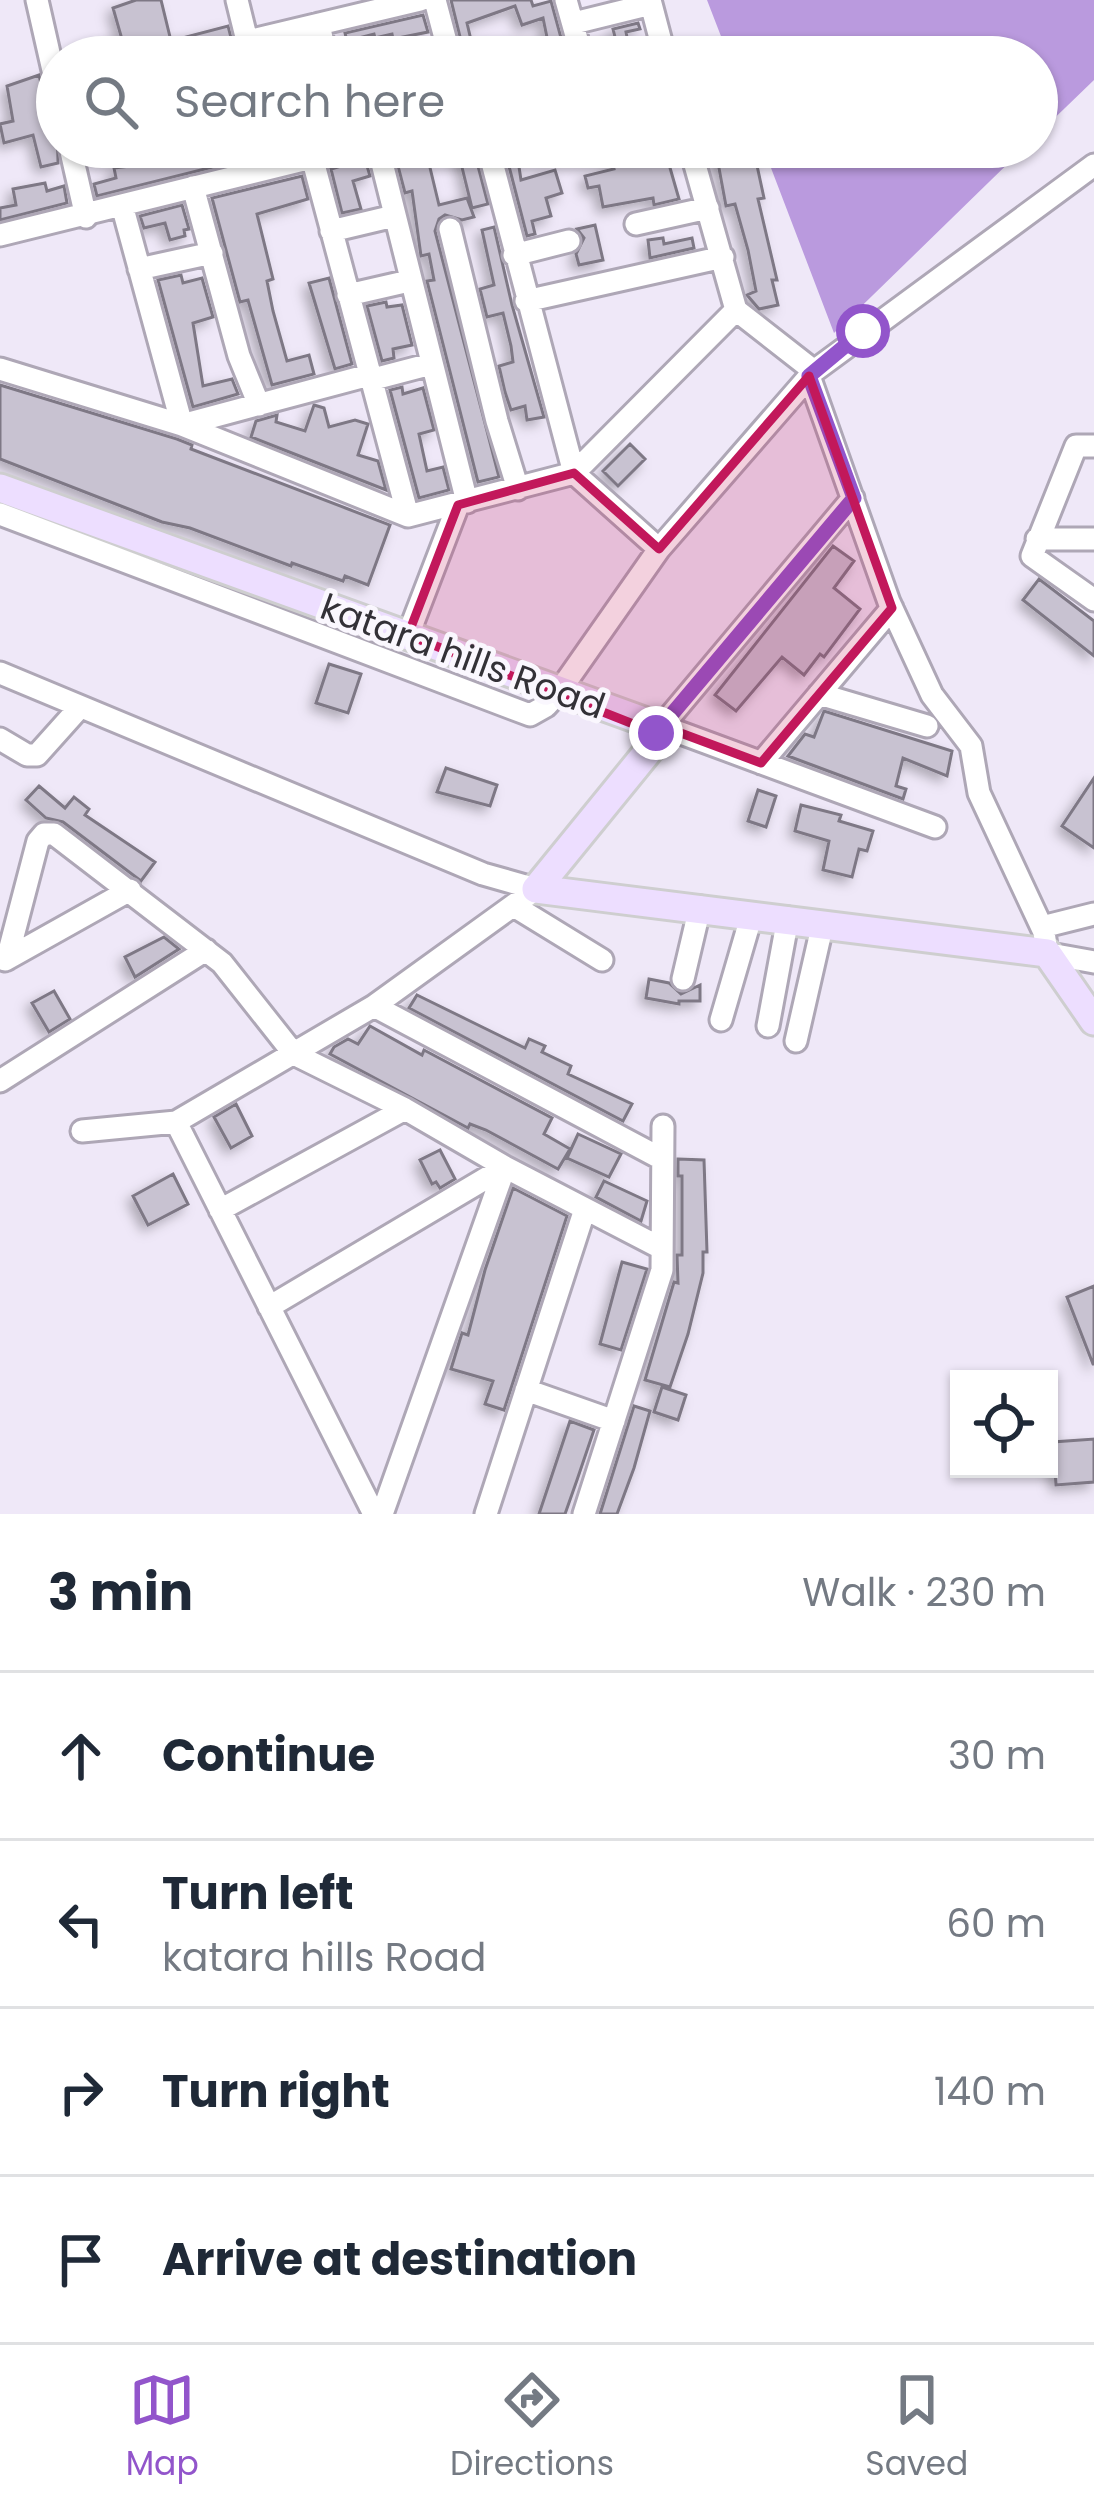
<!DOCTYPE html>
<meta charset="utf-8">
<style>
:root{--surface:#fff;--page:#f2f2f3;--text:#1f2937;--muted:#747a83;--line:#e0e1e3;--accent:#9255cb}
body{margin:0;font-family:Poppins,sans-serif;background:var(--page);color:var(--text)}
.controls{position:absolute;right:36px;bottom:36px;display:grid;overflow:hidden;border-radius:0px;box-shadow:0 3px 9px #0004}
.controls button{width:108px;height:108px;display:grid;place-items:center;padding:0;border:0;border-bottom:3px solid var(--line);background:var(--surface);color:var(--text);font:60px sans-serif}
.stop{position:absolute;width:36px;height:36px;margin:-27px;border:9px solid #9255cb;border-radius:50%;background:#fff}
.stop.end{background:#9255cb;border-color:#fff;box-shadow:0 3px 12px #0008}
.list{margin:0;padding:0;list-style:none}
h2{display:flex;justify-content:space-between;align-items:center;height:156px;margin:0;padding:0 48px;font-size:51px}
h2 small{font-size:39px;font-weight:400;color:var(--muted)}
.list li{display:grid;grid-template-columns:78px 1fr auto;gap:36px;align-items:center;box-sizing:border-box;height:168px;padding:0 48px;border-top:3px solid var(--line)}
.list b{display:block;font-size:45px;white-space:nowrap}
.list p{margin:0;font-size:39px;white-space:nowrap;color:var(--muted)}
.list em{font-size:39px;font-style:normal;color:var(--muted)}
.icon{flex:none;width:66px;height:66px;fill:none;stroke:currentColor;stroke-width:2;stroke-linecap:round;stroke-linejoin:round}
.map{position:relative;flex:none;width:1094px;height:1514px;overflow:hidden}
.search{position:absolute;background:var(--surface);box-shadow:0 3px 9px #0004;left:36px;right:36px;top:36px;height:132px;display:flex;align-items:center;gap:30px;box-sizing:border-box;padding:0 42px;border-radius:66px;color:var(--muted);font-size:45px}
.sheet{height:828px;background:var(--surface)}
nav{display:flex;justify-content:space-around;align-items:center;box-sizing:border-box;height:168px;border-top:3px solid var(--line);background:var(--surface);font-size:33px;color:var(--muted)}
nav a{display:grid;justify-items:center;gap:6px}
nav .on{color:var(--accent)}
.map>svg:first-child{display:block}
.forest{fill:#ba9ade}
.building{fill:#c8c2d1;stroke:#7e7885;stroke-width:3;filter:url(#shadow)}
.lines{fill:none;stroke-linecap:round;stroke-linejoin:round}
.minor-casing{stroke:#aea7b6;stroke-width:27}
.major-casing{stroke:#cececf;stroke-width:33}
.minor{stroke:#fff;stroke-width:21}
.major{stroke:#eddeff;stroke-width:27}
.route{stroke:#9255cb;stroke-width:15}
.marked{fill:#c2185b;fill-opacity:0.2;stroke:#c2185b;stroke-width:9;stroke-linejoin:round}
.labels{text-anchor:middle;stroke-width:10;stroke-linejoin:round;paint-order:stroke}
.street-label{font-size:36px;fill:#333137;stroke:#faf7fe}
</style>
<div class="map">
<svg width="1094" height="1514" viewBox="0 0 1094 1514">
<defs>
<filter id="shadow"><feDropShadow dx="-5.5" dy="5.5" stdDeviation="6" flood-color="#0004"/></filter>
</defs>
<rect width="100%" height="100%" fill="#efe8f8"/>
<path class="forest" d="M707,0h387v80l-57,55v-78h-308z
M763,147h262l-191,186z"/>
<path class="building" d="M136,0h25l10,41 57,-15 8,31h-109l-14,-49z
M451,0h80l2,6 18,-5 15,55 -15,1 -8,-39 -21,7 -7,-19 -48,17 8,34h-10z
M423,15l5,17 -35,7 -1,-5 -17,4 -1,-4 -27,7 -2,-8z
M638,23l2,6 -14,3 5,25h-34l-4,-16 22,-4 -2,-8z
M39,75l4,17 12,11 2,7 1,53 -17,4 -8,-32 -29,8 -4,-19 13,-3 -6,-35z
M151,147h113l1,7 -168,42 -3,-12 22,-6 -2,-10 41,-5z
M393,147h32l14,58 28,-7 7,19 -12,3 -17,-5 -6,4 -4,12 64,246 -21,5 -51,-201 7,-1 -5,-26 -8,2 -9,-65 -7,2z
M457,147h16l15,57 -16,4z
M504,147h12l5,33 34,-10 7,23 -16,5 5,18 -19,5 3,13 -8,2z
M649,147h15l15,52 -25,6 -1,-7 -50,9 -4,-21 -11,2 -3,-12 29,-7 -2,-8 28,-7 -1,-5z
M738,147h15l11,51 -6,1 19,81h-5l6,25 -19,4 -12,-14 9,-4 -8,-41 -13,-46 -9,2 -10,-54z
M365,159l5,17 -17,5 8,28 -19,4 -11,-44z
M302,176l6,23 -51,15 16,65 -6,2 6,30 14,50 22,-6 5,19 -42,11 -24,-85 -8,2 -28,-104z
M45,183l2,8 17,-5 3,17 -67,17v-12l16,-3 -3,-16z
M182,205l7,24 -5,1 1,6 -15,4 -5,-17 -21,5 -4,-12z
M595,225l8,35 -24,5 -3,-11 8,-16 -7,-9z
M494,227l18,78 32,112 -17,3 -2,-14 -14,4 -6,-18 -6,-26 14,-4 -2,-16 -8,-33 -16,4 -7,-28 14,-4 -12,-55z
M663,238l1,6 28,-6 2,10 -44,10 -2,-18z
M181,275l2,8 19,-5 11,39 -20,6 10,63 29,-7 6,15 -45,13 -35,-127z
M329,278l23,86 -17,5 -26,-86z
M386,302l1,5 15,-2 10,40 -19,4 1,9 -12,3 -15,-55z
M0,385l177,54 15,6 -1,4 199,76 -22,60 -23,-9 -2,5 -51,-18 -1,3 -101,-38 -28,-6 -162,-63z
M402,387l1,7 20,-6 11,42 -15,4 8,37 16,-4 6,23 -30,8 -29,-108z
M314,405l10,3 5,19 26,-7 13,4 -10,31 20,6 8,29 -135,-53 5,-16 21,-6 -1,7 29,9z
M630,444l15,15 -27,27 -15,-15z
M833,546l21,15 -20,27 26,21 -36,48 -4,-3 -16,21 -22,-18 -46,54 -21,-16z
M1039,579l55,42v35l-71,-56z
M329,664l32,10 -13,39 -32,-10z
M824,711l128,40 -5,25 -44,-18 -7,28 10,3 -3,10 -115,-43 17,-22 9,3z
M446,768l51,17 -7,21 -53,-14z
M1094,778v70l-32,-22z
M39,786l26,22 9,-11 15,12 -4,6 70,47 -14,19 -78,-59 -17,-4 -20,-18z
M758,790l18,6 -10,31 -18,-6z
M801,805l40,10 -2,6 34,10 -6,20 -8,-2 -7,28 -29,-7 6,-29 -34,-10z
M164,937l15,12 -44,28 -10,-20z
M649,979l20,4 12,11 19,-9v16h-21v3l-33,-6z
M54,991l16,28 -21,13 -17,-29z
M417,995l108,53 4,-9 16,7 -3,6 29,14 -3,8 64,30 -9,17 -214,-113z
M370,1026l52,29 2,-5 128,68 -8,16 26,15 -12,20 -72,-39 -16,-6 -2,4 -138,-74 4,-7 14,-8 10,5z
M236,1104l16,32 -21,12 -17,-31z
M578,1134l43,20 -12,23 -42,-19z
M440,1150l15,29 -15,9 -4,-6 -4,2 -12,-24z
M678,1159l26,1 3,92h-4v21l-15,61 -18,53 -25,-7 29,-98 4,1 -1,-28h5v-79h-4z
M173,1174l15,30 -40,21 -15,-29z
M604,1181l43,20 -6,20 -45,-24z
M513,1188l54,28 -63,194 -19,-6 8,-23 -42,-12 11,-36 6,2 17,-65z
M622,1262l25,7 -26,81 -21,-6z
M1094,1286v78h-1l-26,-67z
M662,1387l24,8 -8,25 -24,-8z
M634,1406l16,5 -16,57 -17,46h-17z
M570,1421l24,9 -17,50 -12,34h-26z
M1094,1439v43l-38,3 -3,-43z"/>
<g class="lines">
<g class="minor-casing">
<path id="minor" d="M37,0l20,88
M237,0l14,57
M435,0l15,57
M566,0l16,57
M650,0l15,57
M574,23l77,-19
M319,24l7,33
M248,41l172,-41
M70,147l16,70
M378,147l89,355
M488,147l86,326 85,76
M312,157l96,359
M193,187l46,169 20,49
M122,205l60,220 187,-50
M636,224l72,-16
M450,229l47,192 21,68
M331,231l63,-15
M0,235l356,-88
M514,255l55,-14
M139,269l73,-16
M348,295l61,-14
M526,301l197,-44
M0,369l182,56 226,91 166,-43 162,-163
M814,371l280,-206
M809,376l80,226 43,93 39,51 8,47 65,139 3,21
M370,380l61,-16
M1094,446h-18l-44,110 62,44
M0,514l530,201 16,-9 12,-13 101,-144 155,-178 -78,-61 -46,-163
M1037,539h57
M408,635l50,-130
M0,673l483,201 53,15
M819,694l108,32
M662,726l273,101
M656,733l197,-235
M0,739l27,16h10l43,-48
M761,763l131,-155
M514,906l88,54
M1042,927l52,-13
M1050,954l44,8
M7,959l31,-118 6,-7h10l168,129 72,91 111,55 100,58 154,80
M5,960l125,-70
M683,979l17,-72
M374,1006l288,153
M721,1020l31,-106
M768,1026l20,-108
M796,1041l27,-118
M0,1081l206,-131
M82,1131l94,-9
M220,1210l185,-101
M269,1307l236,-140 -123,347
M526,1390l88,31
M374,1514l-198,-392 198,-116 162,-117
M486,1514l99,-305
M584,1514l78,-244 1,-144"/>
</g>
<g class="major-casing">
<path id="major" d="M0,488l649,235 7,10 -2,11 -118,145
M536,889l511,64 47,68"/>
</g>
<use href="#minor" class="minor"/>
<use href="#major" class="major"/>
</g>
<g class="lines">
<path class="route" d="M656,733l198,-235 -45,-122 54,-45"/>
</g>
<path class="marked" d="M809,376l83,232 -131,155 -99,-37 -6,7 -248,-98 50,-130 116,-32 85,76z"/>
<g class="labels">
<g class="street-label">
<text transform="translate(463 656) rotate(20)" y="13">katara hills Road</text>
</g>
</g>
</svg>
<div class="controls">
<button><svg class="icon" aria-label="locate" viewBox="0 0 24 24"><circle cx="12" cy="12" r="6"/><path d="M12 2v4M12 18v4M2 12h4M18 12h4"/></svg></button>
</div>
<div class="stop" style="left:863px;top:331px"></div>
<div class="stop end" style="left:656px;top:733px"></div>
<div class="search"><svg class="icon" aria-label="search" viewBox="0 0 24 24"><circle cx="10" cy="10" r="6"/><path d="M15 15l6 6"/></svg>Search here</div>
</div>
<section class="sheet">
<h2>3 min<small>Walk · 230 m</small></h2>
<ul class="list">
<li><svg class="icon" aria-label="ahead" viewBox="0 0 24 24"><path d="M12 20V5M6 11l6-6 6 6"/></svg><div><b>Continue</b></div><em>30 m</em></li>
<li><svg class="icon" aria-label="left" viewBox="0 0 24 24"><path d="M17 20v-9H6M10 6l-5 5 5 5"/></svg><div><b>Turn left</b><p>katara hills Road</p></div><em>60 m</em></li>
<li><svg class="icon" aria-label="right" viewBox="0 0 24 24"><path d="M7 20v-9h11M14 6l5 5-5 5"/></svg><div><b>Turn right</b></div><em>140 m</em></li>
<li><svg class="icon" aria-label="arrive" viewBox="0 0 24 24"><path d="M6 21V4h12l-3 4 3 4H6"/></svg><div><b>Arrive at destination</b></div></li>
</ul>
</section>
<nav>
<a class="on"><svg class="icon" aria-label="map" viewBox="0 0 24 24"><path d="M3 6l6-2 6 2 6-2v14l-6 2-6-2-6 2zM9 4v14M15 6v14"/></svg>Map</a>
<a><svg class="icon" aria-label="directions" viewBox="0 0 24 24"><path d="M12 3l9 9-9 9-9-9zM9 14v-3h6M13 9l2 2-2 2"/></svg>Directions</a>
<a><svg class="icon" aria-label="saved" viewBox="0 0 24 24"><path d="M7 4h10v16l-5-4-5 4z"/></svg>Saved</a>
</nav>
